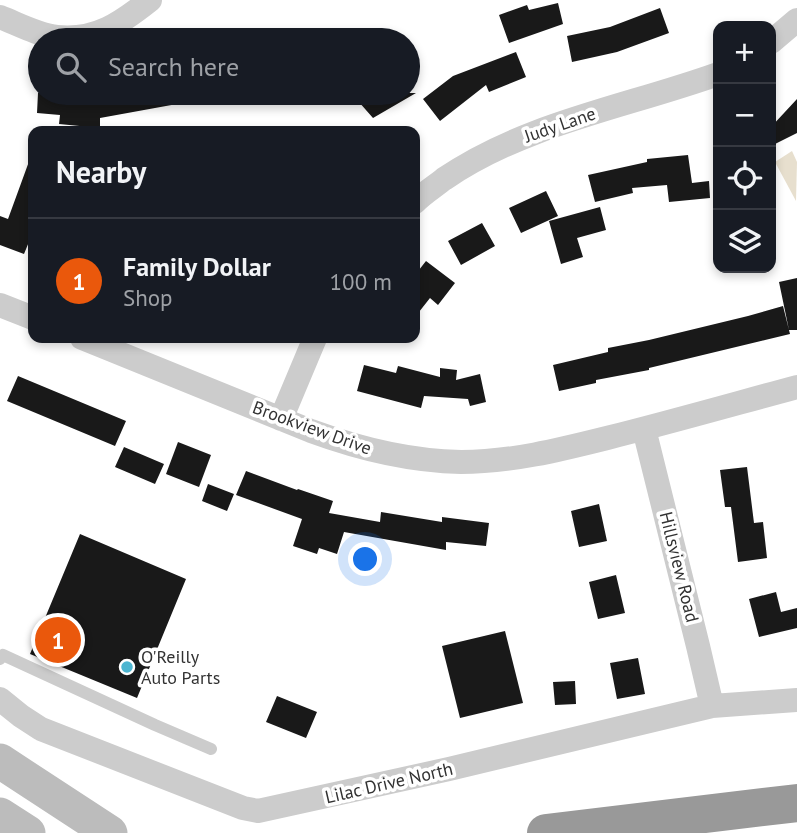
<!DOCTYPE html>
<meta charset="utf-8">
<style>
:root{--surface:#171b24;--page:#242831;--text:#f1f3f6;--muted:#9ea1a6;--line:#363941;--accent:#ea580c}
body{margin:0;font-family:"PT Sans",sans-serif;background:var(--page);color:var(--text)}
.controls{position:absolute;right:21px;top:21px;display:grid;overflow:hidden;border-radius:14px;box-shadow:0 4px 10px #0003}
.controls button{width:63px;height:63px;display:grid;place-items:center;padding:0;border:0;border-bottom:2px solid var(--line);background:var(--surface);color:var(--text);font:35px sans-serif}
.you{position:absolute;left:366px;top:560px;width:24px;height:24px;margin:-18px;border:5px solid #fff;border-radius:50%;background:#1a73e8;box-shadow:0 0 0 10px #1a73e833}
.badge{display:grid;place-items:center;width:46px;height:46px;border-radius:50%;background:var(--accent);color:#fff;font-size:23px;font-weight:700}
.pin{position:absolute;translate:-50% -50%;border:4px solid #fff;box-shadow:0 2px 7px #0006}
.list{margin:0;padding:0;list-style:none}
h2{display:flex;justify-content:space-between;align-items:center;height:91px;margin:0;padding:0 28px;font-size:30px}
h2 small{font-size:23px;font-weight:400;color:var(--muted)}
.list li{display:grid;grid-template-columns:46px 1fr auto;gap:21px;align-items:center;box-sizing:border-box;height:126px;padding:0 28px;border-top:2px solid var(--line)}
.list b{display:block;font-size:26px;white-space:nowrap}
.list p{margin:0;font-size:23px;white-space:nowrap;color:var(--muted)}
.list em{font-size:23px;font-style:normal;color:var(--muted)}
.icon{flex:none;width:38px;height:38px;fill:none;stroke:currentColor;stroke-width:2;stroke-linecap:round;stroke-linejoin:round}
.map{position:relative;flex:none;width:797px;height:833px;overflow:hidden}
.search{position:absolute;background:var(--surface);box-shadow:0 4px 10px #0003;left:28px;top:28px;width:392px;height:77px;display:flex;align-items:center;gap:18px;box-sizing:border-box;padding:0 24px;border-radius:38px;color:var(--muted);font-size:26px}
.panel{position:absolute;background:var(--surface);box-shadow:0 4px 10px #0003;left:28px;top:126px;width:392px;height:217px;border-radius:14px}
.map>svg:first-child{display:block}
.water{fill:#e7dfce}
.building{fill:#191919}
.lines{fill:none;stroke-linecap:round;stroke-linejoin:round}
.lane{stroke:#ccc;stroke-width:12}
.street{stroke:#ccc;stroke-width:24}
.secondary{stroke:#bcbcbc;stroke-width:35}
.highway{stroke:#999;stroke-width:38}
.poi-dot{fill:#4cb5d0;stroke:#fff;stroke-width:2.5}
.labels{text-anchor:middle;stroke-width:7;stroke-linejoin:round;paint-order:stroke}
.street-label{font-size:18px;fill:#323232;stroke:#fff}
.poi-label{font-size:18px;fill:#323232;stroke:#fff;text-anchor:start}
</style>
<div class="map">
<svg width="797" height="833" viewBox="0 0 797 833">
<rect width="100%" height="100%" fill="#fff"/>
<path class="water" d="M792,151l5,11 -1,39 -21,-39z"/>
<path class="building" d="M558,3l5,21 -54,19 -10,-28 28,-10 2,5z
M660,8l9,25 -52,19 -45,10 -5,-26 43,-9z
M516,52l10,25 -37,15 -3,-7 -46,36 -17,-22 30,-23z
M38,93h37v2l44,3 -1,-5h69l1,9 -88,16v10l-41,-4 1,-9 -23,-2z
M351,93h65l-43,25z
M797,99v34l-26,13v-19z
M688,155l4,28 17,-2 1,17 -41,4 -2,-17 -35,3 1,5 -38,9 -7,-27 59,-13v-3z
M31,156h2v76l-9,22 -24,-9v-29l8,3z
M546,191l12,25 -37,17 -12,-25z
M600,207l6,23 -29,8 6,19 -22,7 -12,-43z
M482,223l13,23 -34,19 -13,-24z
M426,261l29,22 -17,22 -8,-7 -15,19v-42z
M797,278v52h-8l-10,-48z
M783,306l7,28 -141,34v2l-53,10v3l-37,8 -6,-26 55,-13v-4l41,-8 99,-24z
M364,365l32,8 2,-7 42,11v-9l17,2 -1,10 24,-6 6,28 -16,4 -2,-7 -44,-3 -3,12 -64,-17z
M18,376l108,45 -11,25 -108,-45z
M178,442l33,13 -12,32 -33,-13z
M124,447l40,17 -9,20 -40,-17z
M747,467l7,56 9,-1 4,36 -29,4 -7,-55h-6l-5,-37z
M246,471l51,19 1,-1 35,12 -4,12 51,9 1,-10 61,10v-5l47,6 -3,23 -40,-4v8l-102,-18 -7,22 -18,-6 -2,6 -24,-8 9,-27 -66,-24z
M208,484l26,10 -7,17 -25,-10z
M599,504l8,37 -28,6 -8,-36z
M80,534l106,45 -49,119 -107,-44z
M616,575l9,38 -27,6 -9,-37z
M776,592l5,20 16,-4v20l-38,9 -10,-38z
M505,631l18,72 -63,15 -18,-72z
M638,658l7,36 -28,5 -7,-36z
M575,681l1,23 -21,1 -2,-23z
M277,696l40,16 -11,26 -40,-16z"/>
<g class="lines">
<path class="lane" d="M0,659l3,-4 152,70 56,24"/>
<path class="street" d="M0,17c18,7 38,18 57,20 39,4 64,-14 93,-37
M771,42l26,-22
M415,202c9,-9 19,-15 29,-23 82,-56 182,-72 274,-105
M0,305l33,13
M82,338l229,93c49,18 98,30 150,31 50,0 98,-12 146,-24 64,-16 127,-34 190,-51
M281,419l34,-81
M644,429l54,217 14,60
M0,699l21,17 20,13 202,79 15,3 191,-42 263,-63 85,-6"/>
<path class="secondary" d="M0,761l110,72
M0,815l28,18"/>
<path class="highway" d="M546,833l251,-30"/>
</g>
<circle class="poi-dot" cx="127" cy="667" r="7"/>
<g class="labels">
<g class="street-label">
<text transform="translate(560 125) rotate(-19)" y="6">Judy Lane</text>
<text transform="translate(312 428) rotate(20)" y="6">Brookview Drive</text>
<text transform="translate(679 567) rotate(76)" y="6">Hillsview Road</text>
<text transform="translate(389 783) rotate(-13)" y="6">Lilac Drive North</text>
</g>
<g class="poi-label">
<text x="141" y="663">O'Reilly<tspan x="141" dy="21">Auto Parts</tspan></text>
</g>
</g>
</svg>
<div class="controls">
<button>+</button>
<button>−</button>
<button><svg class="icon" aria-label="locate" viewBox="0 0 24 24"><circle cx="12" cy="12" r="6"/><path d="M12 2v4M12 18v4M2 12h4M18 12h4"/></svg></button>
<button><svg class="icon" aria-label="layers" viewBox="0 0 24 24"><path d="M12 4l9 5-9 5-9-5zM3 14l9 5 9-5"/></svg></button>
</div>
<div class="you"></div>
<div class="pin badge" style="left:58px;top:640px">1</div>
<div class="search"><svg class="icon" aria-label="search" viewBox="0 0 24 24"><circle cx="10" cy="10" r="6"/><path d="M15 15l6 6"/></svg>Search here</div>
<section class="panel">
<h2>Nearby<small></small></h2>
<ul class="list">
<li><span class="badge">1</span><div><b>Family Dollar</b><p>Shop</p></div><em>100 m</em></li>
</ul>
</section>
</div>
